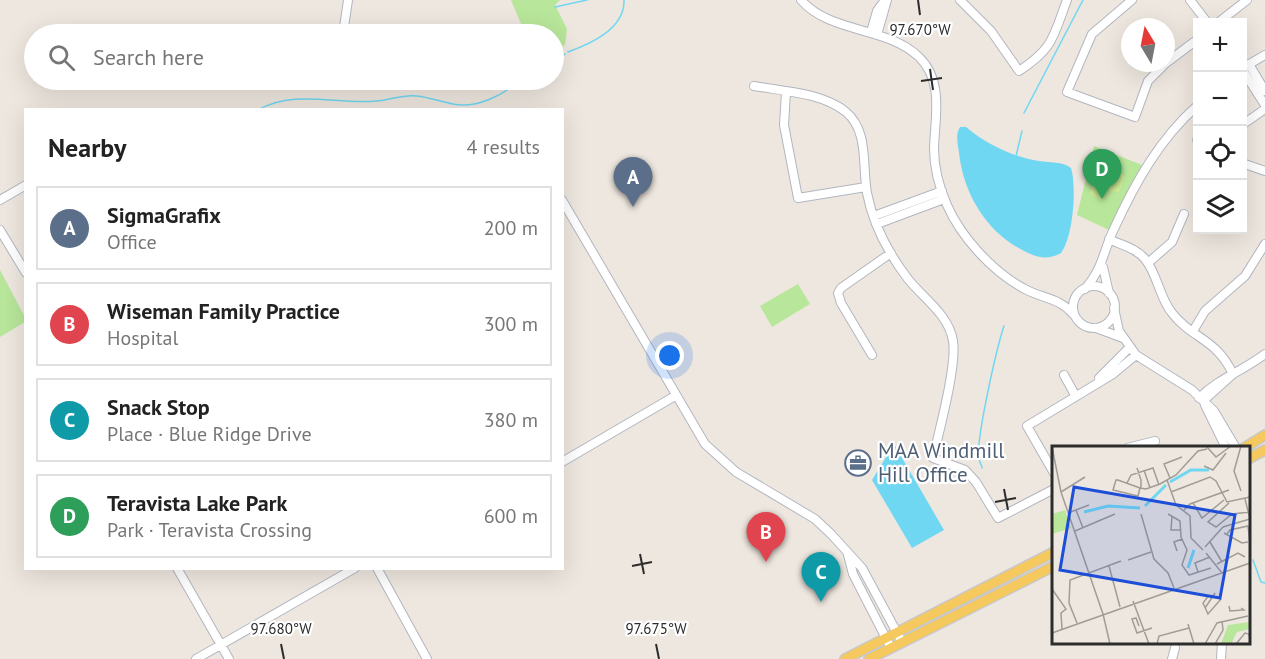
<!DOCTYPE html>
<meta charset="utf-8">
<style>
:root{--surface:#fff;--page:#f6f6f6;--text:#222;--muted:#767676;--line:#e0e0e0;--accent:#111827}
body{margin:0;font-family:"PT Sans",sans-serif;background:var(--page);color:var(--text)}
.controls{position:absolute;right:18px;top:18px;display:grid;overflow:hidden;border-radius:0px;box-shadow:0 6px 24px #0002}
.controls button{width:54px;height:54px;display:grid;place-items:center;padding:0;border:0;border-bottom:2px solid var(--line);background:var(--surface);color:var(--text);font:30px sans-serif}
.compass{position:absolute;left:1121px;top:18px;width:54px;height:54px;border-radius:50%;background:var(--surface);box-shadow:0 6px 24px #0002;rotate:350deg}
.you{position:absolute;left:670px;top:356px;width:21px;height:21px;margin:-15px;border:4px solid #fff;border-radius:50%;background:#1a73e8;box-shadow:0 0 0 9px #1a73e833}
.badge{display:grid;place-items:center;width:39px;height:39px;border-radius:50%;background:var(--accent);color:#fff;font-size:20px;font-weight:700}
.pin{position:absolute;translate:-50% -50px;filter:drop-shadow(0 2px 3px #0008)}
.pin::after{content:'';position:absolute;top:32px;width:21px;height:18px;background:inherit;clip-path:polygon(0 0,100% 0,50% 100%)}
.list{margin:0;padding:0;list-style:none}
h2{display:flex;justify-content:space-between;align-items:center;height:78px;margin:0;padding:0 24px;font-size:26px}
h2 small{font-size:20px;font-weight:400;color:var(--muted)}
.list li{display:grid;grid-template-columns:39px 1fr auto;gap:18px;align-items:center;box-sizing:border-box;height:84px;margin:0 12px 12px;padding:0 12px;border:2px solid var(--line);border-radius:0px}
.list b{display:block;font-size:22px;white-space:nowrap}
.list p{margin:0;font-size:20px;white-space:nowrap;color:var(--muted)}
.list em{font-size:20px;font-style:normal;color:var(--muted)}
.icon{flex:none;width:33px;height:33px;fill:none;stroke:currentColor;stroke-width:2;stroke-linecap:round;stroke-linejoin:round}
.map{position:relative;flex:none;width:1265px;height:659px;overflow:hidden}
.search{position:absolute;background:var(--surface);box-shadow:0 6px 24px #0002;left:24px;top:24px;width:540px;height:66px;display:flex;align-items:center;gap:15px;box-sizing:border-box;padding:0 21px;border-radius:33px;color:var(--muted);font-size:22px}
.panel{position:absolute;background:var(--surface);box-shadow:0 6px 24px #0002;left:24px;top:108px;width:540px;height:462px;border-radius:0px}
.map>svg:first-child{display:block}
.green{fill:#b8e69a}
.pitch{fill:#cded96}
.water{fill:#70d7f2}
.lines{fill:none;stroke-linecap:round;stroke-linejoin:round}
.stream{stroke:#70d7f2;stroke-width:1.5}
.minor-casing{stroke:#b2b6c0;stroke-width:10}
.major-casing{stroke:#c8c8c8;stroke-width:12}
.minor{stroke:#fff;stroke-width:8}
.major{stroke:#f5c95d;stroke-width:9}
.ticks{fill:none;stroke:#2c2c2c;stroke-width:2}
.labels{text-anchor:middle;stroke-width:4.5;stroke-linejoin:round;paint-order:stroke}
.service-label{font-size:21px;fill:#4e5e75;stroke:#fff;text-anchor:start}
.inset-river{fill:none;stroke:#70d7f2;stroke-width:3}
.inset-road{fill:none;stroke:#a09c97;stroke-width:1.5}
.view{fill:#1d4ed8;fill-opacity:0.15;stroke:#1d4ed8;stroke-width:3}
.inset-edge{fill:none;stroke:#2c2c2c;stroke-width:3}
.ticks-label{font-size:15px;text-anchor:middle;fill:#2c2c2c;stroke:#fff;stroke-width:4.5;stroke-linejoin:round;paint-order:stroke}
</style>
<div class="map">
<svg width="1265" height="659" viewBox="0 0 1265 659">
<rect width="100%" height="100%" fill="#eee7df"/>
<path class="green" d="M511,0h49l-5,5 12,24 -2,16 -6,2 -5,-13h-14l-7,-6 -11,-2z
M1094,146l48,19 -33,65 -32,-15z
M0,270l26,49 -1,3 -25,15z
M798,284l12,20 -38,23 -12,-21z"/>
<path class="pitch" d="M1099,170l12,6 -11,24 -10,-6z
M1120,171l5,6 -6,15 -10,-1 4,-17z"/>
<path class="water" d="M960,127h6c20,17 47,30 73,34 11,2 23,0 32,7 6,19 2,70 -10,85 -12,7 -23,5 -35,-1 -38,-18 -62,-56 -67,-99 -1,-9 -4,-18 1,-26z
M894,444l50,86 -32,18 -40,-68z"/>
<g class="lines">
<path class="stream" d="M555,7l32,-7
M568,52c22,-8 57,-23 56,-52
M554,61l11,-7
M258,110c36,-21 80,-5 118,-9 15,-1 27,-7 41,-5 12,1 24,6 36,8 23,5 51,-9 67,-24
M1024,113l59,-113
M1016,156l6,-25
M982,468c0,-3 -2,-5 -3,-8 -4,-18 18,-113 25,-134
M1253,560l8,22 4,1"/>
<g class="minor-casing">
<path id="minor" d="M801,0c30,34 86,26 118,57 25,24 16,60 15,91 0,19 5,39 13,57 14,32 45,66 76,83 19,11 36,9 51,27
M960,0l31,31 28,40c35,-23 34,-34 48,-71
M1132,0l-40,34 -25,58 68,25 13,-36 18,-18
M1190,0l17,22
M1219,22l28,-22
M871,32l6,-21 8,-11
M343,34l5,-34
M877,35l10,-35
M1166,63l32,-24
M1249,64l16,27
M1246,66l19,-11
M1242,69l23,36
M754,86c29,5 69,7 92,26 23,19 16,54 21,81 6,32 22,61 41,86 16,20 41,36 45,62 4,25 -14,90 -20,117l32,12 11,12 22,36 56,-29
M786,92l-2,33 14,73 68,-11
M1242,125l23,-16
M1197,140l1,1
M1242,163l23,8
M0,200l26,-15
M562,200l143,244 31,28 79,47 16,15 31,34 40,74
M874,216l68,-25
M877,224l67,-25
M0,230l26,43
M1109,239c12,6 27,9 36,20 13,16 14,38 27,54 21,27 43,24 61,61
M1148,263l24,-21 12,-28
M1103,267l6,26
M1073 307a21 21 0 1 1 42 0a21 21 0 1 1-42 0Z
M1085,289c18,-21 17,-34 28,-58 21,-46 46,-92 85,-126
M1114,308l5,23 17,24 56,35 22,21 22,37
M1096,328l27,10
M1193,331l12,-20 40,-35 20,-32
M872,355l-31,-52 -3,-10 3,-5 50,-35
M1064,375l11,20
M1099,378l31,-31
M1199,398c20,-20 44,-27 66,-44
M1203,401l30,-27
M1205,405l21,43
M1127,448l28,-7
M562,462l113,-66
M1054,473l-27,-47 86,-52 23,-19
M848,555l5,19 38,74
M177,568l52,91
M377,568l50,91
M196,659l159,-91
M1172,659l3,-11
M1221,659l1,-17"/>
</g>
<g class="major-casing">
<path id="major" d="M1244,448l21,-13
M1248,459l17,-9
M845,659l209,-107
M869,659l185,-93"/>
</g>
<use href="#minor" class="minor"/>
<use href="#major" class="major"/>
</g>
<path class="ticks" d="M918,0l2,15M930,69l3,21M921,81l21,-3M1004,489l4,21M995,502l21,-4M640,554l4,20M632,566l20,-4M281,644l3,15M656,644l3,15"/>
<defs>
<g id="office-ring" transform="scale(1.35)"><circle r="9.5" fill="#fff" stroke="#5c6f8a" stroke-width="1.5"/><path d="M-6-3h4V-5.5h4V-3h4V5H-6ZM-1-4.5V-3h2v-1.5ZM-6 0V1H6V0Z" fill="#5c6f8a"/></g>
</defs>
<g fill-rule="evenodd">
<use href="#office-ring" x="858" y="463"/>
</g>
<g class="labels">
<g class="service-label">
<text x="878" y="458">MAA Windmill<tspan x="878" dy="24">Hill Office</tspan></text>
</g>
</g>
<g transform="translate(1052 446)">
<rect width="198" height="198" fill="#eee7df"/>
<path d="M13,64l6,18 -19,6v-20zM198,176v7l-13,3 -6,12h-10l7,-19z" fill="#b8e69a"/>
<path class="inset-river" d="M118,36l21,-12h18M93,60l21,-21M32,66l24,-6 32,2M136,122l6,-18"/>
<path class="inset-road" d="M0,1l9,45 42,122M155,1l9,10 15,-11M152,20l9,4 13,-17M85,22l4,12v6l-1,2 -2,8 -25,-6 3,-10h2l22,8 6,1 14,-5 16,-9 22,-24 9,-2M92,24l6,18M118,32l-6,-14 18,-7M115,34l9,25 14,11 1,22 12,12M75,37l4,-8 22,-7 6,17M189,45l-7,-20 7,-25M9,46l24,-15M119,46l39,-15 6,4 11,21 23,-5M141,57l9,15 22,-18M177,57l-21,19 8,5 16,-13 18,-2M24,64l7,18M132,64l6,-6 39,-14M16,67l21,-8M89,68l13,45 14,14 6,15M116,68l12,7 1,16 6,13 -5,15 7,10 22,-7M120,70l-1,14h9M23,85l40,-17M172,87l18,10 6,-1M175,88l3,-4 18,-4 2,18M158,96l12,20M153,101l18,-20 27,-8 -5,-20M125,105l-3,-9 8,-3M154,107l16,20M76,114l23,-8M165,118l21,-11 7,4M57,120l11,41M146,126l-3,-9 15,-6M0,143l14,20 -5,4 1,16M157,149l-6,8 5,11 13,-15M81,155l16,43M177,160l1,5 14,-1 -3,-2M153,162l10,-15M51,168l7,30M25,177l-8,-20 1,-23 51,-19M136,178l6,20M87,180l-3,-8 -4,1 5,14 15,-5M0,187l198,-70M105,198l2,-8 30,-8M153,198l12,-21 31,-7M163,198l8,-14 -1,-9M184,198l9,-11 4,1 1,6"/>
<path class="view" d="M22,41l161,28 -15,83 -160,-28z"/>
<rect width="198" height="198" class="inset-edge"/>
</g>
<g class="ticks-label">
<text x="920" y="35">97.670°W</text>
<text x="281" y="634">97.680°W</text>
<text x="656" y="634">97.675°W</text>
</g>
</svg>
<div class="controls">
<button>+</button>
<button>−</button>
<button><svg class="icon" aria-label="locate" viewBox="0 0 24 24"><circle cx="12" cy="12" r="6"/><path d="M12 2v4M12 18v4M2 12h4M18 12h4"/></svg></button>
<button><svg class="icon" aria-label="layers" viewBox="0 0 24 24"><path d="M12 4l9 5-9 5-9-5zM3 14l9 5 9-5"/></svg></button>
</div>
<svg class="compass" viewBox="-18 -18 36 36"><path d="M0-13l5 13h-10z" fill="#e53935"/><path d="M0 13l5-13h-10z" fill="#767676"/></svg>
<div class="you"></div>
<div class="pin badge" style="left:633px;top:207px;background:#5c6f8a">A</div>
<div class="pin badge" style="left:766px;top:562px;background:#e0444e">B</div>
<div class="pin badge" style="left:821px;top:602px;background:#0f9aa8">C</div>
<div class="pin badge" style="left:1102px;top:199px;background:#2e9e5b">D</div>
<div class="search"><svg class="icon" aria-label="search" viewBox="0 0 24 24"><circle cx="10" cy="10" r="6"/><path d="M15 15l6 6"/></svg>Search here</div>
<section class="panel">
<h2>Nearby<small>4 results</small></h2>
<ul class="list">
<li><span class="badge" style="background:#5c6f8a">A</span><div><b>SigmaGrafix</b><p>Office</p></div><em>200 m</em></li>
<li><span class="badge" style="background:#e0444e">B</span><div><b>Wiseman Family Practice</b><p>Hospital</p></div><em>300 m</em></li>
<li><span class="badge" style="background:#0f9aa8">C</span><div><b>Snack Stop</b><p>Place · Blue Ridge Drive</p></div><em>380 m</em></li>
<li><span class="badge" style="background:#2e9e5b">D</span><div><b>Teravista Lake Park</b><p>Park · Teravista Crossing</p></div><em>600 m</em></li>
</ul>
</section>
</div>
